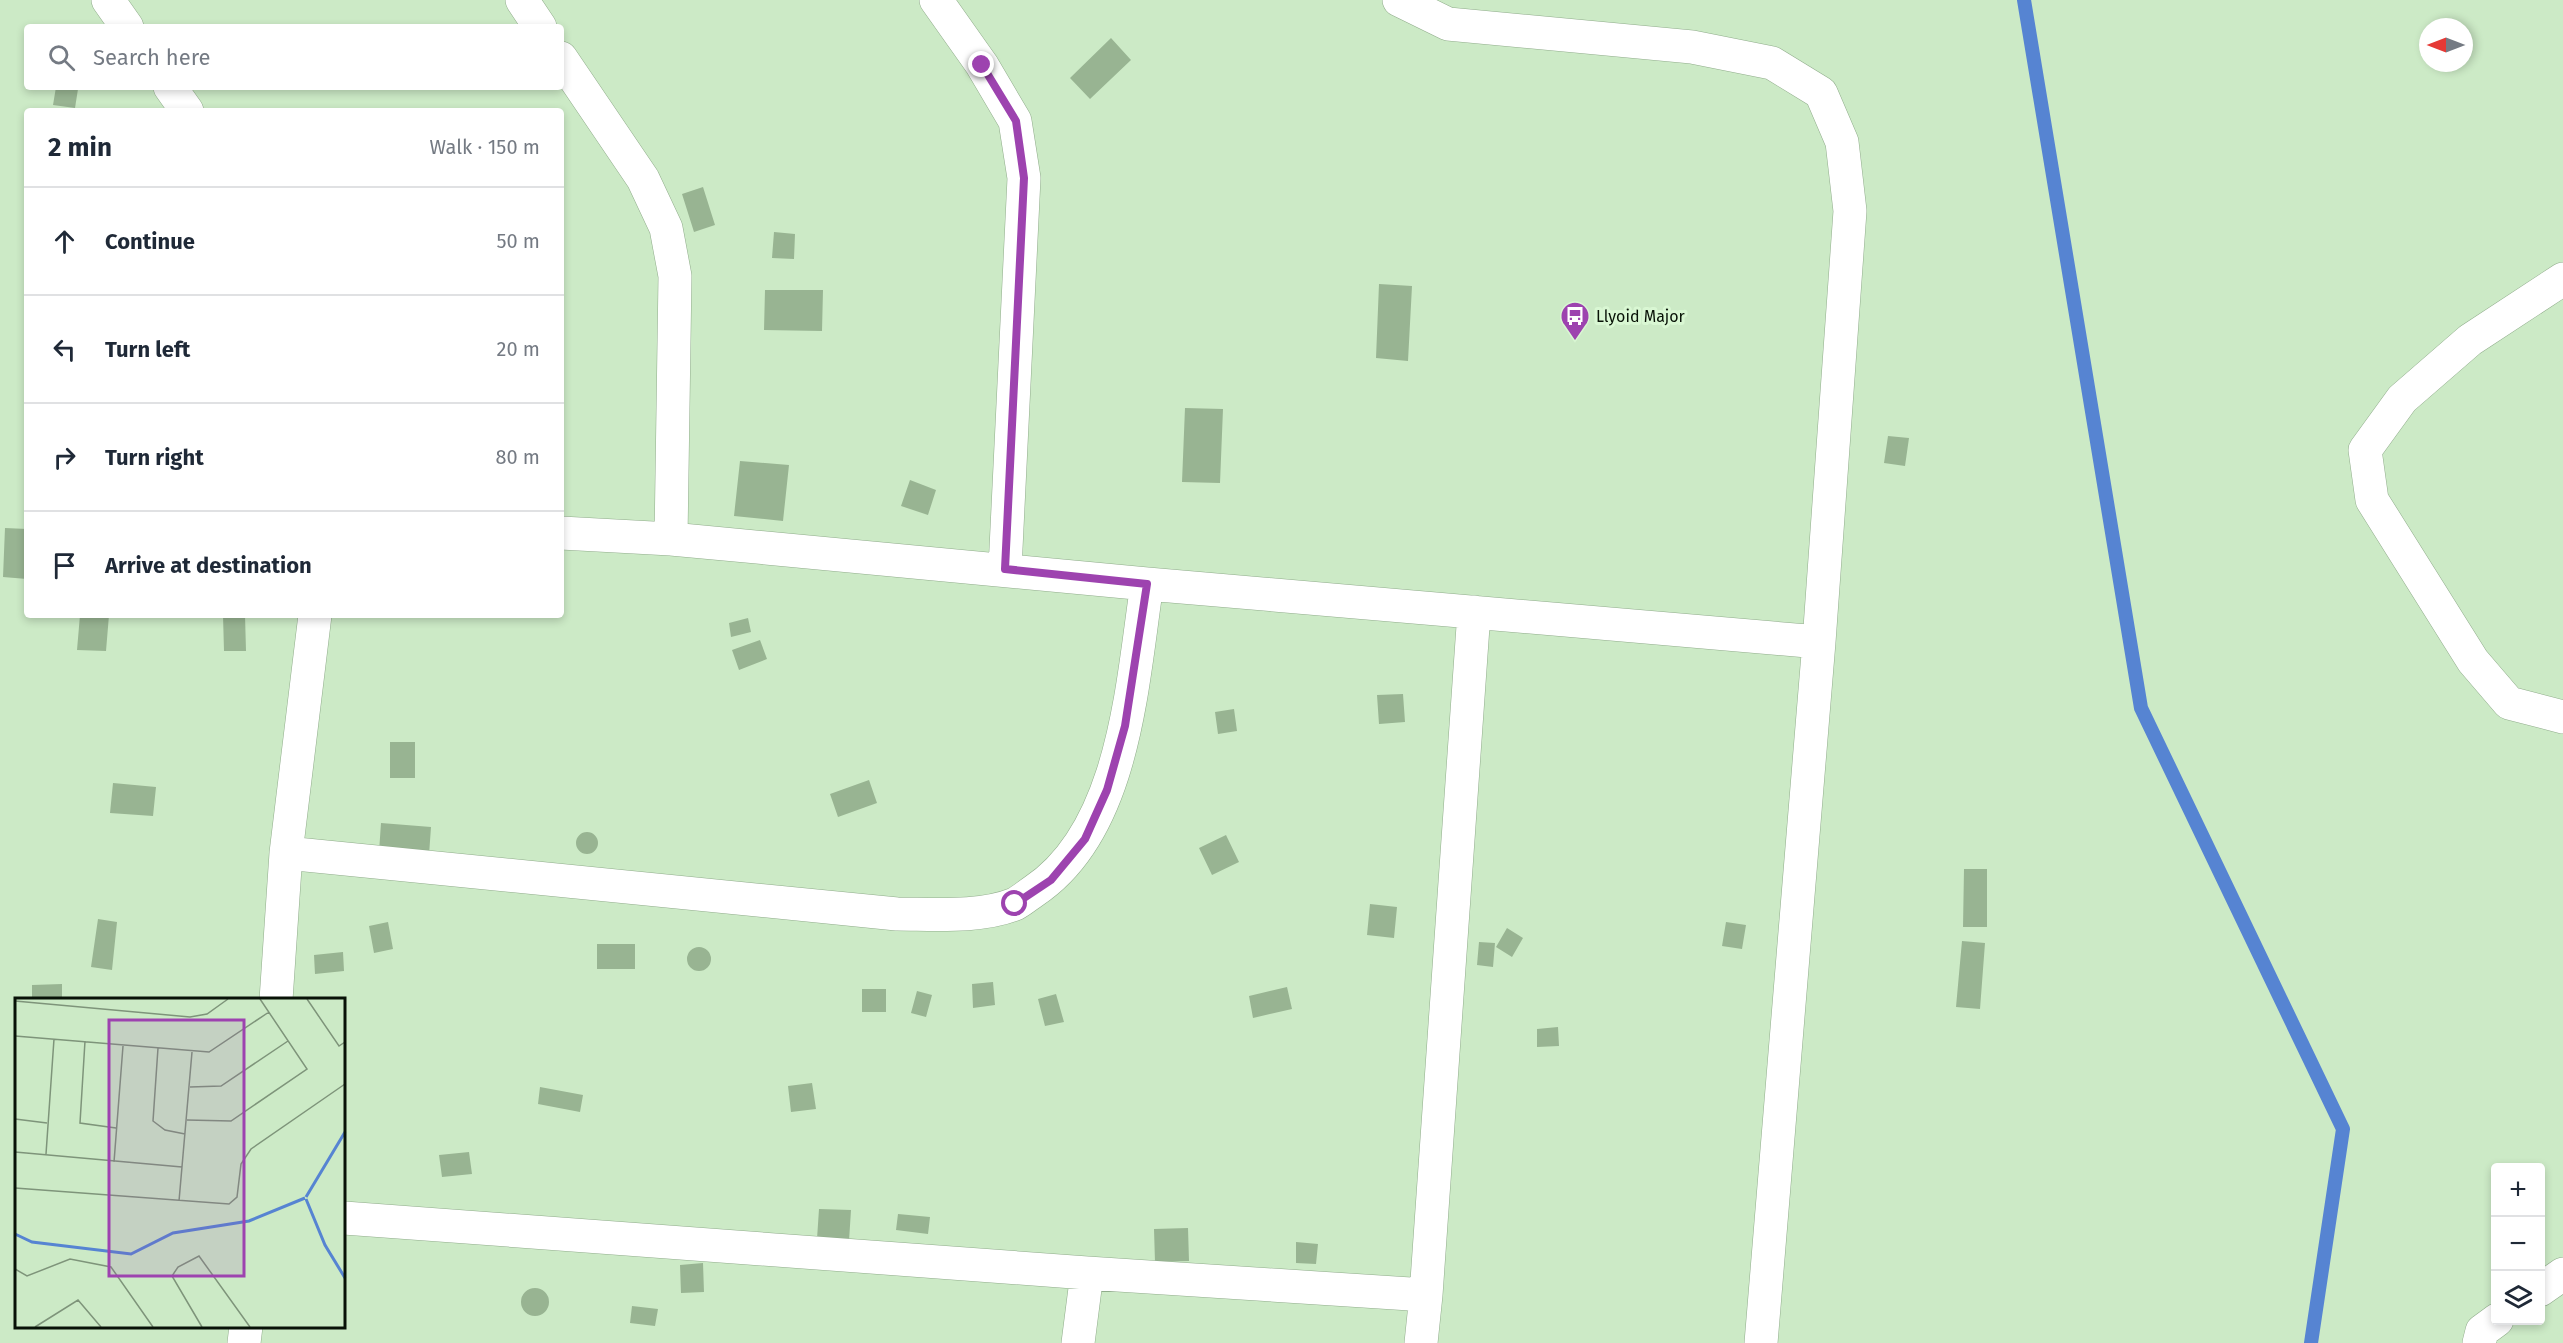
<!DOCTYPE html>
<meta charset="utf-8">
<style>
:root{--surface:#fff;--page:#f2f2f3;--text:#1f2937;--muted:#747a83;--line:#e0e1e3}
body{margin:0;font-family:"Fira Sans",sans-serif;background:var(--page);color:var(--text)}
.controls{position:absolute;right:18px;bottom:18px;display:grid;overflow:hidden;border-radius:6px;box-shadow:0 3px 9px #0003}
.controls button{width:54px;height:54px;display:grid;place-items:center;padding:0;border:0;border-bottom:2px solid var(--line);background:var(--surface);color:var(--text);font:30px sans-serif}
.compass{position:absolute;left:2419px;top:18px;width:54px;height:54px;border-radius:50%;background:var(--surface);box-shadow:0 3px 9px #0003;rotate:270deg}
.stop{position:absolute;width:18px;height:18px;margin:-14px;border:4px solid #9d43af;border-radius:50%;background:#fff}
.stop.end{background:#9d43af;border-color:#fff;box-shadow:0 2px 6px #0008}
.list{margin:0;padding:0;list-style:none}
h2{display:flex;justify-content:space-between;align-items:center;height:78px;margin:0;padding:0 24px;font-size:26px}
h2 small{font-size:20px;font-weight:400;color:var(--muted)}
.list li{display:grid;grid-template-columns:39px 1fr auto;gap:18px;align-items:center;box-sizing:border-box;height:108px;padding:0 24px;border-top:2px solid var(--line)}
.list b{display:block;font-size:22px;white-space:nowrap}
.list em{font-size:20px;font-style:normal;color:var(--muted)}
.icon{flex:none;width:33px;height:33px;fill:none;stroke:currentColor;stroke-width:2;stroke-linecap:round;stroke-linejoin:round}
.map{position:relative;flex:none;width:2563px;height:1343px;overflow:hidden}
.search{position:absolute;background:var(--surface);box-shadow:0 3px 9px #0003;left:24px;top:24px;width:540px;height:66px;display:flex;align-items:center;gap:15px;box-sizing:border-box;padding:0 21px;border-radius:6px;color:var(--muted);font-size:22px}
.panel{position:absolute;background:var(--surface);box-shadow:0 3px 9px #0003;left:24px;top:108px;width:540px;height:510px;border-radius:6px}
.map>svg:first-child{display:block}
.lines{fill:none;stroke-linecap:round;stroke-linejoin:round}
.stream{stroke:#5684d2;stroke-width:14}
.building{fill:#98b492}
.street-casing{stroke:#90ac8b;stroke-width:34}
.street{stroke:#fff;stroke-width:33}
.route{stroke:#9d43af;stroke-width:8}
.labels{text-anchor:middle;stroke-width:6;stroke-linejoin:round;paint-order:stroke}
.poi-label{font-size:16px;fill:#081207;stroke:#d9f7d3;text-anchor:start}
.inset-river{fill:none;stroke:#5684d2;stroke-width:3}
.inset-road{fill:none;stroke:#7e947a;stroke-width:1.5}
.view{fill:#9d43af;fill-opacity:0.15;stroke:#9d43af;stroke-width:3}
.inset-edge{fill:none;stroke:#081207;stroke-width:3}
</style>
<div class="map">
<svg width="2563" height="1343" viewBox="0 0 2563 1343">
<rect width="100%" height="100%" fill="#cceac6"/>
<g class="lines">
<path class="stream" d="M2024,0l117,708 202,421 -32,214"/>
</g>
<path class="building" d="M1111,38l20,22 -41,39 -20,-21z
M56,87l22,2 -3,19 -22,-3z
M703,187l12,38 -21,7 -12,-38z
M774,232l21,2 -1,25 -22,-1z
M1379,284l33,2 -4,75 -32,-3z
M765,290h58l-1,41 -58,-1z
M1185,408l38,1 -3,74 -38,-1z
M1888,436l21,2 -4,28 -21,-3z
M740,461l49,4 -6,56 -49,-5z
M910,480l26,10 -8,25 -27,-9z
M5,528l22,1v50l-24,-2z
M80,615h29l-3,36 -29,-1z
M223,615h22l1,36h-22z
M748,618l3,14 -20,5 -2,-14z
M760,640l7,19 -28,11 -7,-20z
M1403,694l2,28 -26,2 -2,-29z
M1234,709l3,22 -19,3 -3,-22z
M390,742h25v36h-25z
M869,780l8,23 -39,14 -8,-23z
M113,783l43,4 -3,29 -43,-3z
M381,823l50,4 -2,28 -50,-3z
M576 843a11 11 0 1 1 22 0a11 11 0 1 1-22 0Z
M1226,835l13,27 -27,13 -13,-27z
M1964,869h23v58h-24z
M1370,904l27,3 -3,31 -27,-3z
M98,919l19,3 -5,48 -21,-3z
M388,922l5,27 -19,4 -5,-27z
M1726,922l20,3 -4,24 -20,-3z
M1507,928l16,10 -11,19 -16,-10z
M1962,941l23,2 -5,66 -24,-2z
M1479,942l16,1 -2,24 -16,-2z
M597,944h38v25h-38z
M687 959a12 12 0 1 1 24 0a12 12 0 1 1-24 0Z
M343,952l1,19 -29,3 -1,-19z
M993,982l2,23 -22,3 -1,-24z
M62,984v16h-30v-15z
M1287,987l5,22 -39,9 -4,-22z
M862,989h24v23h-24z
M917,991l15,4 -6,22 -15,-4z
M1056,994l8,28 -19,4 -7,-27z
M1558,1027l1,19 -22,1v-18z
M812,1083l4,26 -25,3 -3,-26z
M540,1087l43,8 -3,17 -42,-8z
M469,1152l3,22 -30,3 -3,-22z
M819,1209l32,1 -2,31 -32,-2z
M898,1214l32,3 -2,17 -32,-4z
M1188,1228l1,33 -34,1 -1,-33z
M1296,1242l22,2 -2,20 -20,-1z
M703,1263l1,29 -23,1 -1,-28z
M521 1302a14 14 0 1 1 28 0a14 14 0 1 1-28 0Z
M632,1306l26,3 -3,17 -25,-3z"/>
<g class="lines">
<g class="street-casing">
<path id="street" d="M108,0l19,27
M522,0l18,27
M936,0l46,65 33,56 9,57 -19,391
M1399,0l49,24 244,23 80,16 49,30 21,49 8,69 -31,431 -58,701
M561,58l82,121 23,49 9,48 -4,263
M170,87l17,24
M2563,279l-93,61 -68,59 -37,51 7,50 101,161 36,42 54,14
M561,533l110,6 476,45 672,58
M286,853l611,61c36,0 84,4 118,-10 6,-3 13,-9 19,-13 91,-61 98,-208 113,-307
M276,1000l10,-147 29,-238
M344,1218l743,55 339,22
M2540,1290l23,-16
M244,1343l2,-17
M1078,1343l9,-70
M1421,1343l5,-48 48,-683
M2479,1343l3,-12 15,-11"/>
</g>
<use href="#street" class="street"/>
</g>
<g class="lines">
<path class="route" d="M982,65l34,56 8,57 -19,391 142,15 -22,142 -18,64 -22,49 -34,41 -36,24"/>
</g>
<defs>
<g id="bus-pin" transform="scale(1.5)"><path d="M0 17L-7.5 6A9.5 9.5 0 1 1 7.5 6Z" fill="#9d43af" stroke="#d9f7d3"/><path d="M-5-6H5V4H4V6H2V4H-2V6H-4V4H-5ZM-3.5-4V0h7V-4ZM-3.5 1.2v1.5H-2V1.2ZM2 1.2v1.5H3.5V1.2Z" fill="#fff"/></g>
</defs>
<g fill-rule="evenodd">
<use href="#bus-pin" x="1575" y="316"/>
</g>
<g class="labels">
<g class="poi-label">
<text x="1596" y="322">Llyoid Major</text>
</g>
</g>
<g transform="translate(15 998)">
<rect width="330" height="330" fill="#cceac6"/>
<path class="inset-river" d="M291,199l39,-65M291,201l19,46 20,33M0,236l17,8 99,12 42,-21 76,-12 56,-23"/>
<path class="inset-road" d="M292,1l32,47 6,-4M0,3l175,16 17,-3 21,-15M0,38l194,16 60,-40M70,43l-5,82 36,5M143,50l-5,73 12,9 20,4M175,89l31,-1 67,-45M0,121l32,4M172,122l44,1 76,-52 -47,-70M0,154l167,15M31,156l8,-115M99,164l9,-116M0,190l214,16 8,-7 4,-33 10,-15 94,-65M164,203l13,-149M0,271l12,7 43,-17 41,8 42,60M20,329l43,-27 23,27M187,329l-30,-51 6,-9 21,-11 51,71"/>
<path class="view" d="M94,22h135v256h-135z"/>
<rect width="330" height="330" class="inset-edge"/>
</g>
</svg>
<div class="controls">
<button>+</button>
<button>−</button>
<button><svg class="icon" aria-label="layers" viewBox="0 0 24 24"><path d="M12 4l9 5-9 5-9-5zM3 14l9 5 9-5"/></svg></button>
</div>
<svg class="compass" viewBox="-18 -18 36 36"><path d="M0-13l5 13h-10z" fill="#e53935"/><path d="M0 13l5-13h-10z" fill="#747a83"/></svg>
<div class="stop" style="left:1015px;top:904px"></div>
<div class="stop end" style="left:982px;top:65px"></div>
<div class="search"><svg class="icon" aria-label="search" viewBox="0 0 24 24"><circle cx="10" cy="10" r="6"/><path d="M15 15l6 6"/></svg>Search here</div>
<section class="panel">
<h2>2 min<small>Walk · 150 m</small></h2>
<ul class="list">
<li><svg class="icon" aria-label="ahead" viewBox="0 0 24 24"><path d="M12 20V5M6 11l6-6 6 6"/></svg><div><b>Continue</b></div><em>50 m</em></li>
<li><svg class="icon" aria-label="left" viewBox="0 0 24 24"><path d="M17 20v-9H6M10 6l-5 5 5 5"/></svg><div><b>Turn left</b></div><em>20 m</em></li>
<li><svg class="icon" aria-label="right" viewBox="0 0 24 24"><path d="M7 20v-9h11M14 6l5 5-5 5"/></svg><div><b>Turn right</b></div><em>80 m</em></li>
<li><svg class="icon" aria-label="arrive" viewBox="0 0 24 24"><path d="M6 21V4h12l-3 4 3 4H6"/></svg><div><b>Arrive at destination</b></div></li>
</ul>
</section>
</div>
